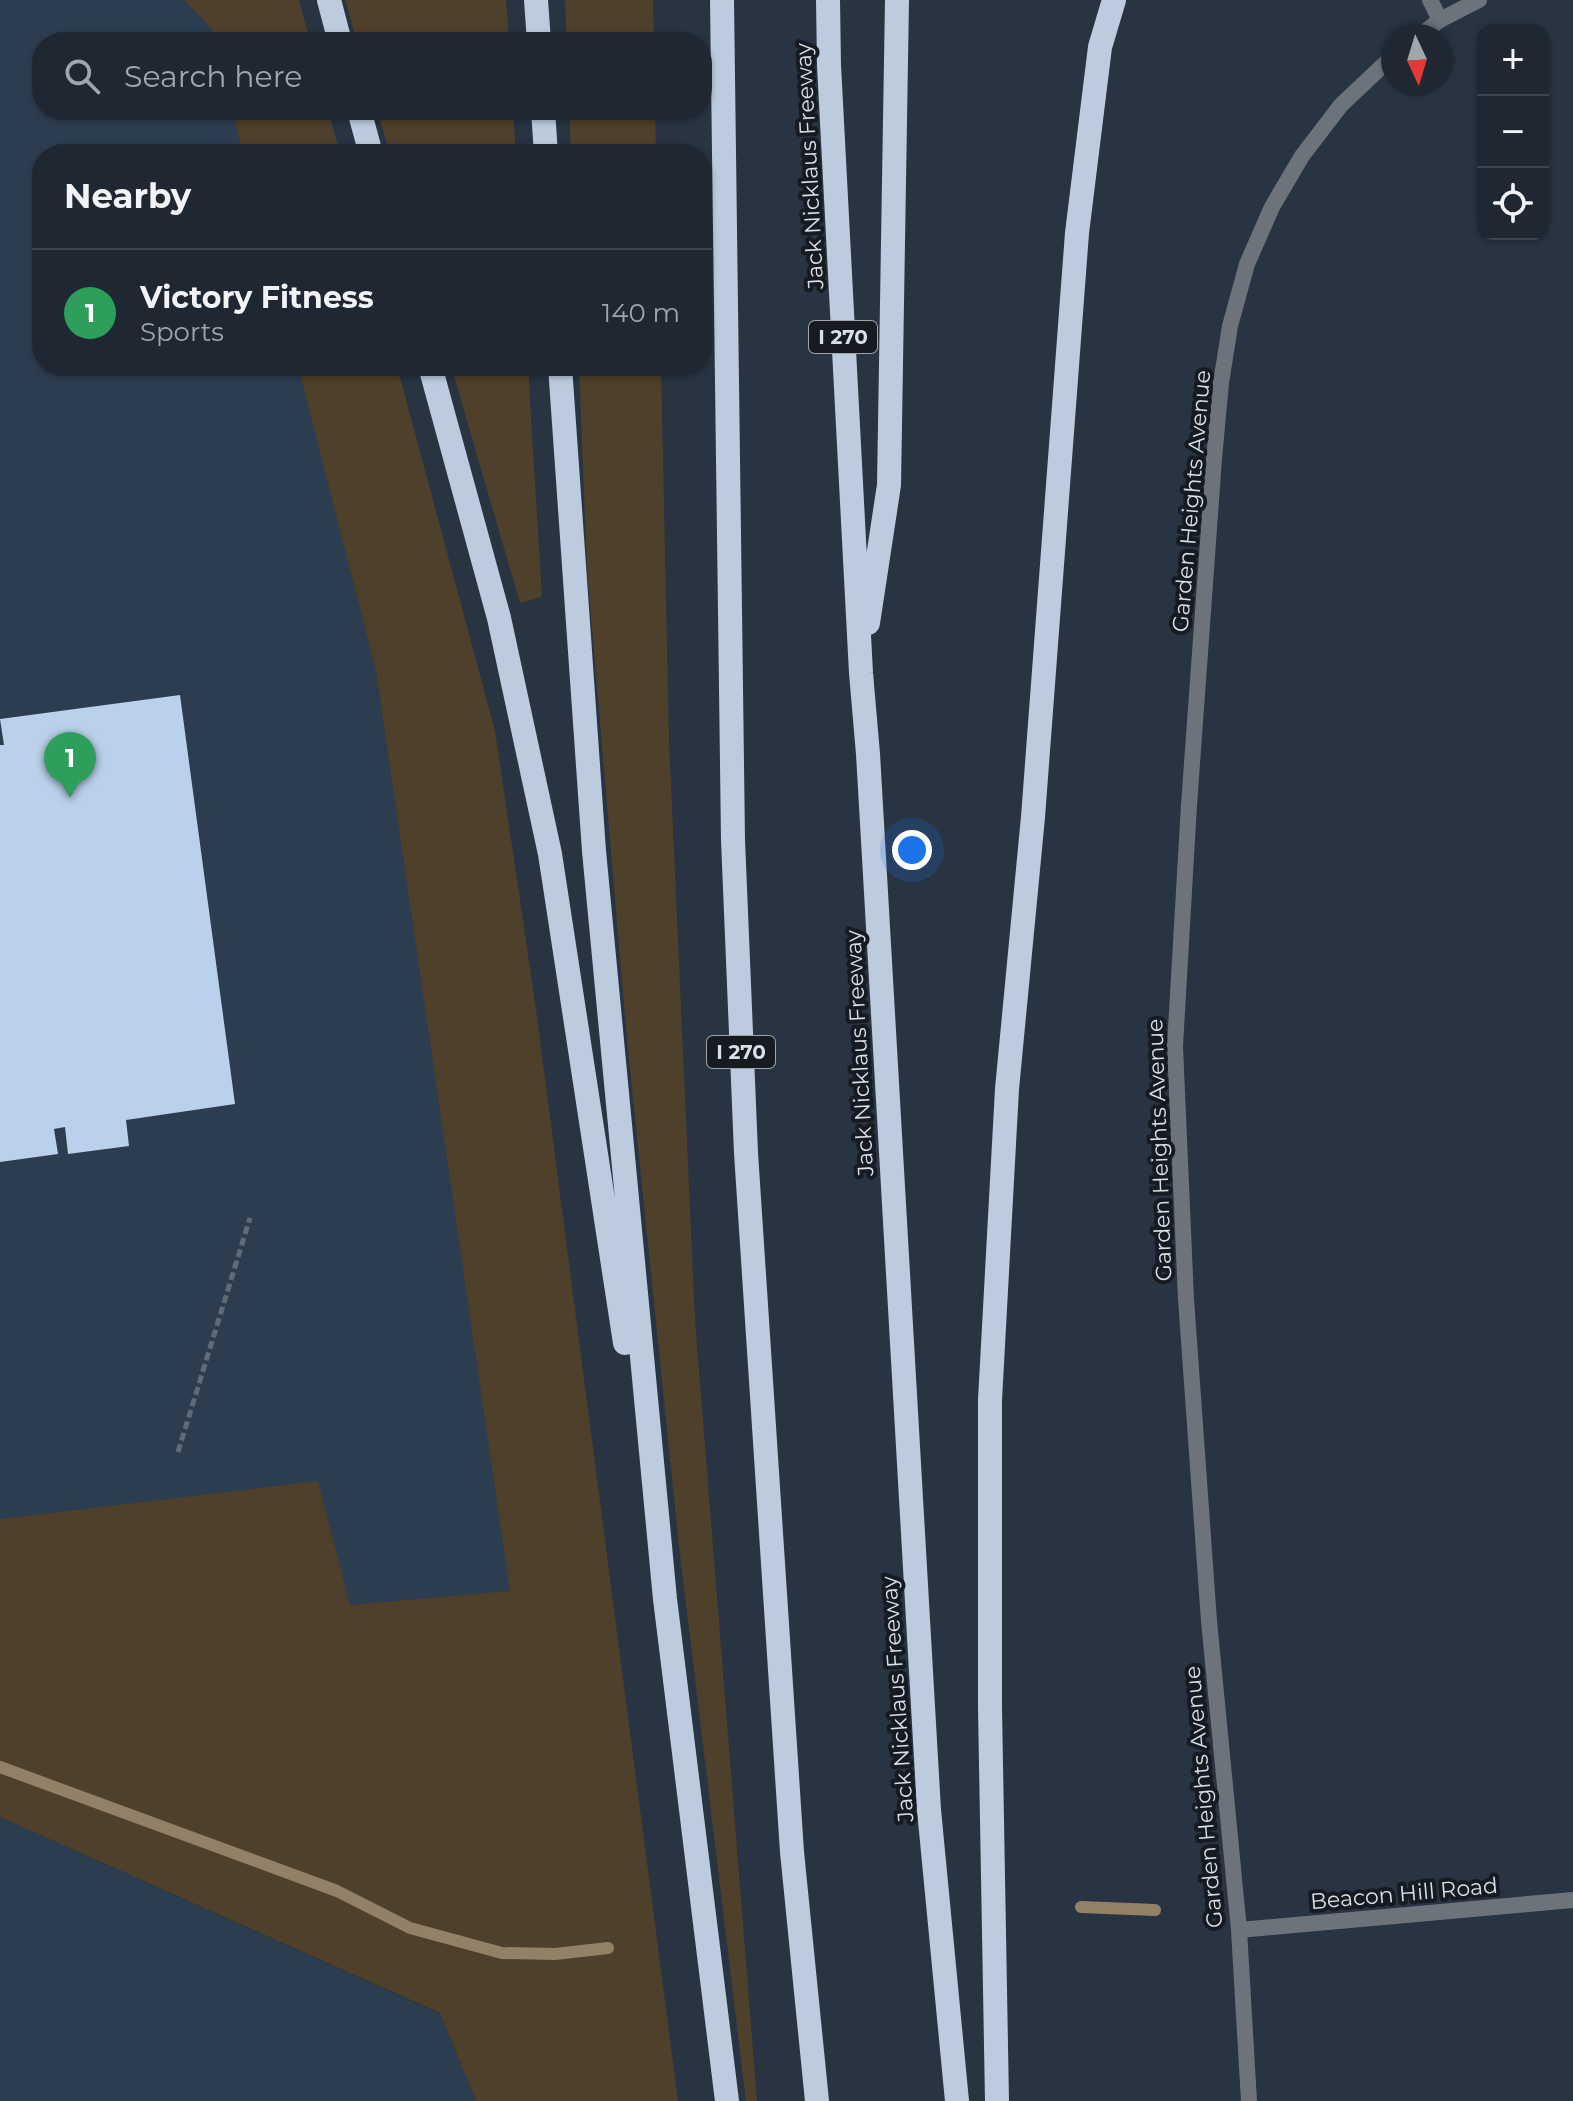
<!DOCTYPE html>
<meta charset="utf-8">
<style>
:root{--surface:#1e2732;--page:#262f3a;--text:#f1f3f6;--muted:#a1a5ac;--line:#3c444d;--accent:#0b8043}
body{margin:0;font-family:Montserrat,sans-serif;background:var(--page);color:var(--text)}
.controls{position:absolute;right:24px;top:24px;display:grid;overflow:hidden;border-radius:16px;box-shadow:0 2px 6px #0004}
.controls button{width:72px;height:72px;display:grid;place-items:center;padding:0;border:0;border-bottom:2px solid var(--line);background:var(--surface);color:var(--text);font:40px sans-serif}
.compass{position:absolute;left:1381px;top:24px;width:72px;height:72px;border-radius:50%;background:var(--surface);box-shadow:0 2px 6px #0004;rotate:176deg}
.you{position:absolute;left:912px;top:850px;width:28px;height:28px;margin:-20px;border:6px solid #fff;border-radius:50%;background:#1a73e8;box-shadow:0 0 0 12px #1a73e833}
.badge{display:grid;place-items:center;width:52px;height:52px;border-radius:50%;background:var(--accent);color:#fff;font-size:26px;font-weight:700}
.pin{position:absolute;translate:-50% -66px;filter:drop-shadow(0 2px 4px #0008)}
.pin::after{content:'';position:absolute;top:42px;width:28px;height:24px;background:inherit;clip-path:polygon(0 0,100% 0,50% 100%)}
.list{margin:0;padding:0;list-style:none}
h2{display:flex;justify-content:space-between;align-items:center;height:104px;margin:0;padding:0 32px;font-size:34px}
h2 small{font-size:26px;font-weight:400;color:var(--muted)}
.list li{display:grid;grid-template-columns:52px 1fr auto;gap:24px;align-items:center;box-sizing:border-box;height:128px;padding:0 32px;border-top:2px solid var(--line)}
.list b{display:block;font-size:30px;white-space:nowrap}
.list p{margin:0;font-size:26px;white-space:nowrap;color:var(--muted)}
.list em{font-size:26px;font-style:normal;color:var(--muted)}
.icon{flex:none;width:44px;height:44px;fill:none;stroke:currentColor;stroke-width:2;stroke-linecap:round;stroke-linejoin:round}
.map{position:relative;flex:none;width:1573px;height:2101px;overflow:hidden}
.search{position:absolute;background:var(--surface);box-shadow:0 2px 6px #0004;left:32px;top:32px;width:680px;height:88px;display:flex;align-items:center;gap:20px;box-sizing:border-box;padding:0 28px;border-radius:32px;color:var(--muted);font-size:30px}
.panel{position:absolute;background:var(--surface);box-shadow:0 2px 6px #0004;left:32px;top:144px;width:680px;height:232px;border-radius:32px}
.map>svg:first-child{display:block}
.built{fill:#2d3d50}
.green{fill:#4e402b}
.lines{fill:none;stroke-linecap:round;stroke-linejoin:round}
.stream{stroke:#938167;stroke-width:12}
.building{fill:#bbd0eb}
.path{stroke:#606b78;stroke-width:5;stroke-dasharray:8 4;stroke-linecap:butt}
.service{stroke:#6d737b;stroke-width:16}
.minor{stroke:#6d737b;stroke-width:16}
.motorway{stroke:#bdcbde;stroke-width:24}
.labels{text-anchor:middle;stroke-width:8;stroke-linejoin:round;paint-order:stroke}
.shield{fill:#161b22;stroke:#9da4ad;stroke-width:2}
.shield-label{font-size:20px;font-weight:bold;fill:#d7dfe8}
.street-label{font-size:22px;fill:#d7dfe8;stroke:#161b22}
</style>
<div class="map">
<svg width="1573" height="2101" viewBox="0 0 1573 2101">
<rect width="100%" height="100%" fill="#283442"/>
<path class="built" d="M0,0h184l27,28 4,14h-173v68h190l11,44h-201v212h256l78,305 135,921 -161,13 -32,-123 -318,37z
M0,1817l440,197 36,87h-476z"/>
<path class="green" d="M184,0h115l11,42h-95l-4,-14z
M345,0h161l3,42h-152z
M565,0h88l1,42h-87z
M232,110h96l12,44h-97z
M377,110h136l3,44h-126z
M569,110h86l1,44h-85z
M298,366h99l98,365 40,271 143,1099h-202l-36,-88 -440,-196v-298l318,-38 32,124 160,-14 -134,-920z
M451,366h77l14,231 -22,6z
M579,366h82l8,374 26,580 62,781h-11l-67,-555 -52,-506 -40,-471z"/>
<g class="lines">
<path class="stream" d="M0,1767l337,124 73,37 92,25 53,1 53,-6
M1081,1907l74,3"/>
</g>
<path class="building" d="M180,695l55,409 -109,16 3,26 -61,8 -3,-27 -11,2 4,25 -58,8v-417h4l-4,-26z"/>
<g class="lines">
<path class="path" d="M178,1452l72,-234"/>
<path class="service" d="M1430,0l10,20"/>
<path class="minor" d="M1419,36l21,-16 39,-20
M1239,1930l334,-30
M1249,2101l-10,-171 -30,-309 -23,-322 -11,-253 14,-241 25,-346 7,-76 9,-57 17,-62 25,-57 30,-51 39,-51 52,-49"/>
<path class="motorway" d="M329,0l11,42
M536,0l3,42
M722,0l11,840 13,313 46,699 25,249
M828,0l1,65 32,608 7,81 61,1056 28,291
M359,110l12,44
M543,110l3,44
M430,366l69,252 51,236 75,489
M560,366l34,485 71,748 62,502
M868,623l21,-138 8,-485
M997,2101l-7,-393v-308l17,-311 26,-272 44,-584 23,-186 14,-47"/>
</g>
<g class="labels">
<g class="shield">
<rect x="809" y="321" width="68" height="32" rx="6"/>
<rect x="707" y="1036" width="68" height="32" rx="6"/>
</g>
<g class="shield-label">
<text x="843" y="344">I 270</text>
<text x="741" y="1059">I 270</text>
</g>
<g class="street-label">
<text transform="translate(809 166) rotate(-93)" y="8">Jack Nicklaus Freeway</text>
<text transform="translate(1191 501) rotate(-85)" y="8">Garden Heights Avenue</text>
<text transform="translate(859 1053) rotate(-93)" y="8">Jack Nicklaus Freeway</text>
<text transform="translate(1159 1150) rotate(-92)" y="8">Garden Heights Avenue</text>
<text transform="translate(897 1699) rotate(-94)" y="8">Jack Nicklaus Freeway</text>
<text transform="translate(1203 1797) rotate(-95)" y="8">Garden Heights Avenue</text>
<text transform="translate(1404 1893) rotate(-5)" y="8">Beacon Hill Road</text>
</g>
</g>
</svg>
<div class="controls">
<button>+</button>
<button>−</button>
<button><svg class="icon" aria-label="locate" viewBox="0 0 24 24"><circle cx="12" cy="12" r="6"/><path d="M12 2v4M12 18v4M2 12h4M18 12h4"/></svg></button>
</div>
<svg class="compass" viewBox="-18 -18 36 36"><path d="M0-13l5 13h-10z" fill="#e53935"/><path d="M0 13l5-13h-10z" fill="#a1a5ac"/></svg>
<div class="you"></div>
<div class="pin badge" style="left:70px;top:798px;background:#2e9e5b">1</div>
<div class="search"><svg class="icon" aria-label="search" viewBox="0 0 24 24"><circle cx="10" cy="10" r="6"/><path d="M15 15l6 6"/></svg>Search here</div>
<section class="panel">
<h2>Nearby<small></small></h2>
<ul class="list">
<li><span class="badge" style="background:#2e9e5b">1</span><div><b>Victory Fitness</b><p>Sports</p></div><em>140 m</em></li>
</ul>
</section>
</div>
